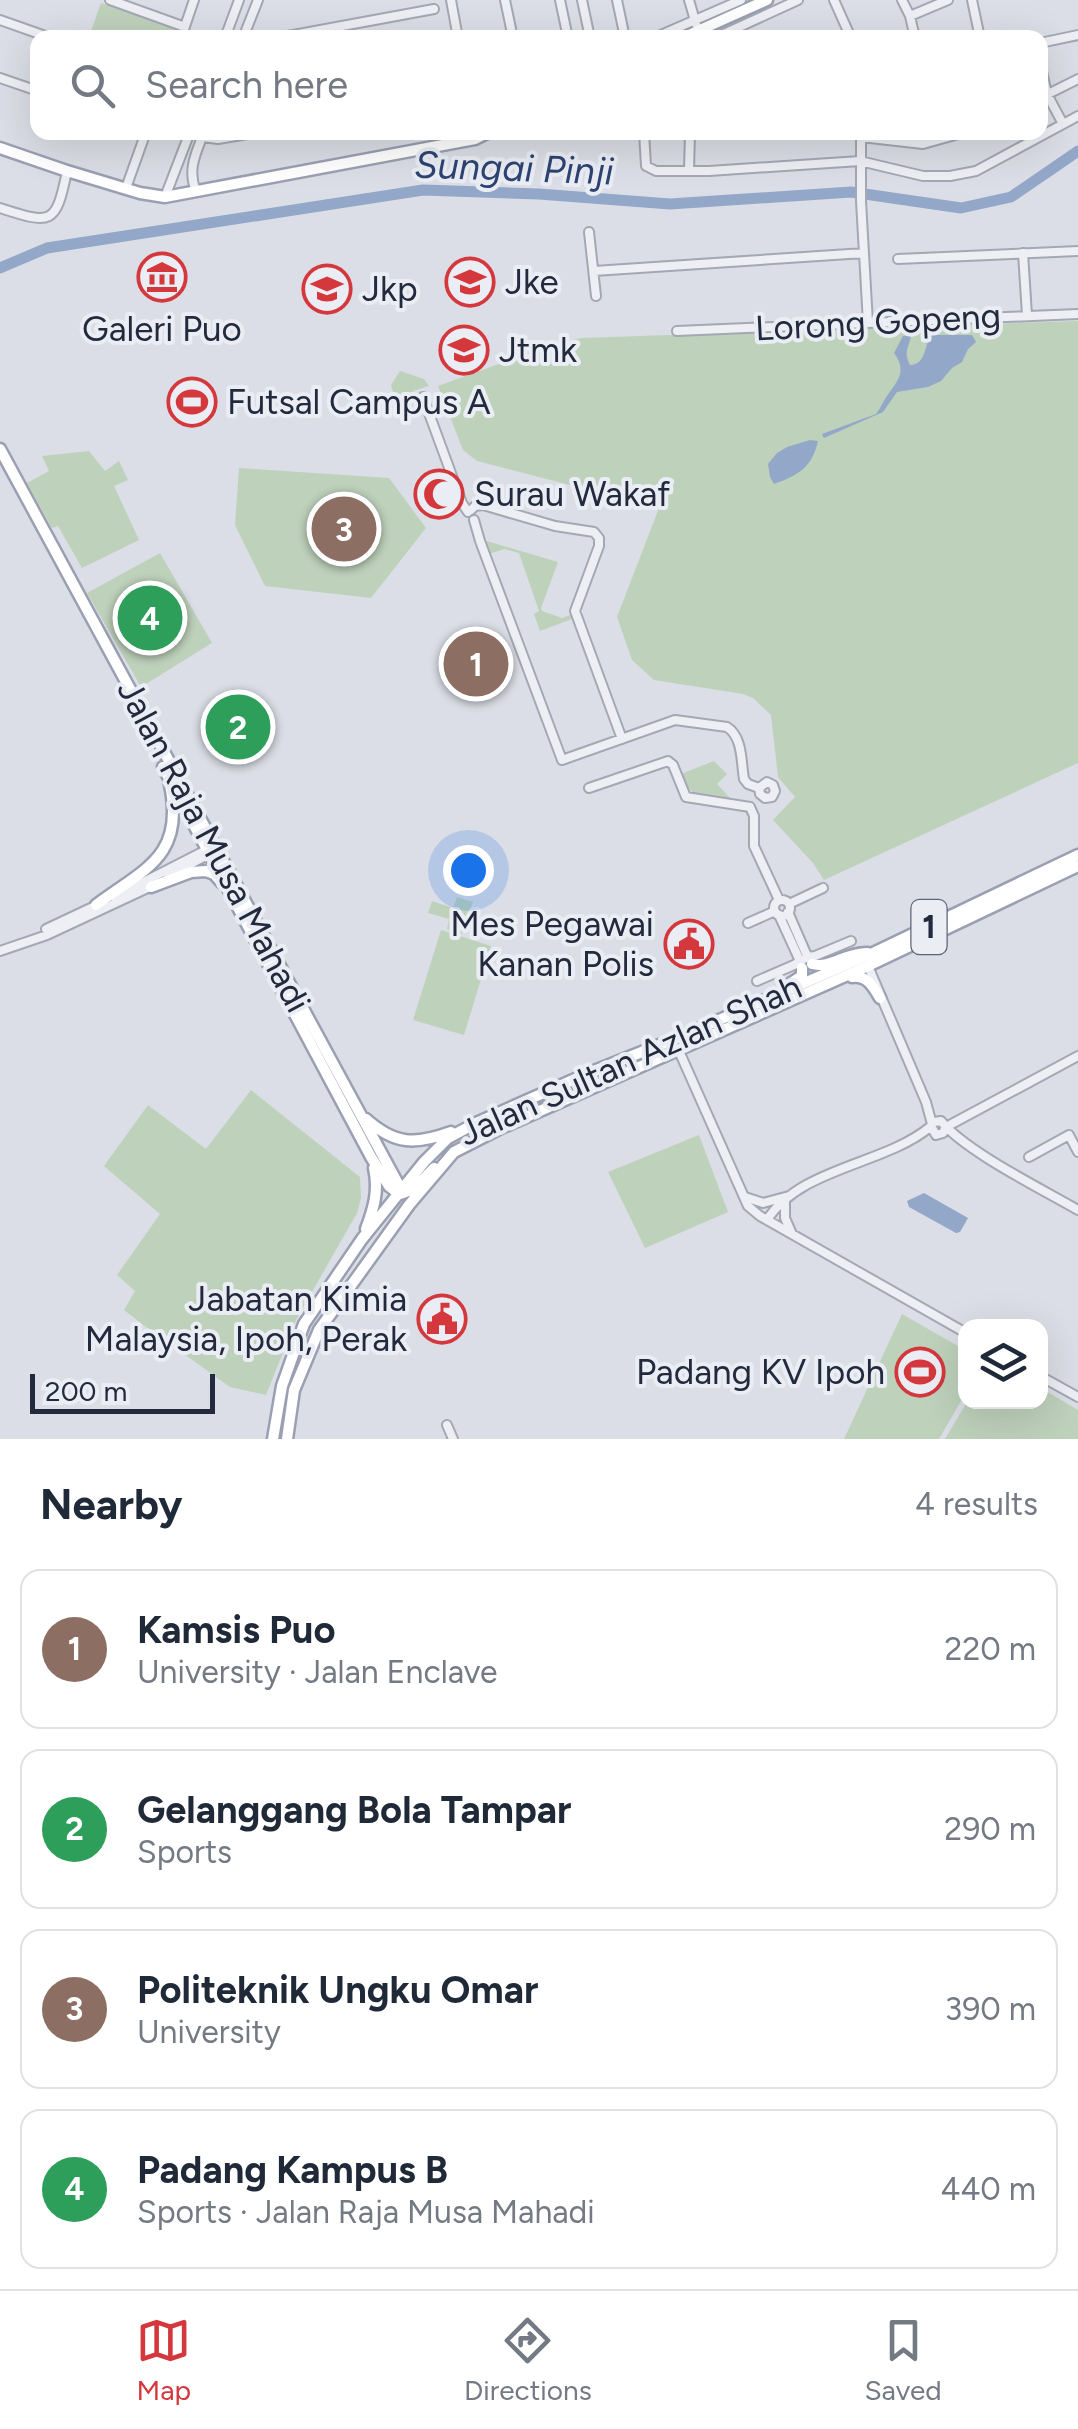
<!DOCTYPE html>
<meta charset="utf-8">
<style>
:root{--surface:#fff;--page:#f2f2f3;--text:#1f2937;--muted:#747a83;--line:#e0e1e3;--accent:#d4373c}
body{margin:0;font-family:Figtree,sans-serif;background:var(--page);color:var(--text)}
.controls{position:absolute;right:30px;bottom:30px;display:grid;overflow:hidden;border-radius:20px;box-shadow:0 10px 40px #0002}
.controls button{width:90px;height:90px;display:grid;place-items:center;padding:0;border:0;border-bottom:2px solid var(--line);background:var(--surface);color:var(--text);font:50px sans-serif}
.scale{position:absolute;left:30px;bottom:25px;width:185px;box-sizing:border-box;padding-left:10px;border:5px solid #242a3d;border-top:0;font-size:28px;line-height:35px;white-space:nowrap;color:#242a3d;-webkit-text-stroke:8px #eaedf4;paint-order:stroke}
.you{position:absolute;left:468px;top:870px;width:35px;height:35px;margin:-25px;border:8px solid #fff;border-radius:50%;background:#1a73e8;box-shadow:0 0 0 15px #1a73e833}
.badge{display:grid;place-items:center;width:65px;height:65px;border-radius:50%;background:var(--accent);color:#fff;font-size:32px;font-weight:700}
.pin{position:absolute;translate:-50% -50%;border:5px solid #fff;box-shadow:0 2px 10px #0006}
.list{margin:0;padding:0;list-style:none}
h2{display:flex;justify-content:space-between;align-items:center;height:130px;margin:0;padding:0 40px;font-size:42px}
h2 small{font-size:32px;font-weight:400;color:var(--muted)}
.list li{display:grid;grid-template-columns:65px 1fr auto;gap:30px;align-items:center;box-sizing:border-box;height:160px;margin:0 20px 20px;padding:0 20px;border:2px solid var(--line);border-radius:20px}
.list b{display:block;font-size:38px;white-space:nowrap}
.list p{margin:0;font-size:32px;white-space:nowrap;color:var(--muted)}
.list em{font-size:32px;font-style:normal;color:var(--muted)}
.icon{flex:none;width:55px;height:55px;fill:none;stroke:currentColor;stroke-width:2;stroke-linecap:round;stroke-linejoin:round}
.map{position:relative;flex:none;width:1078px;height:1439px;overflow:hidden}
.search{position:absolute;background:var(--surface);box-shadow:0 10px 40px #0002;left:30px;right:30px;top:30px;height:110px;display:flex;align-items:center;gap:25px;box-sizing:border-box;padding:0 35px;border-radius:20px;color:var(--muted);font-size:38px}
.sheet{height:850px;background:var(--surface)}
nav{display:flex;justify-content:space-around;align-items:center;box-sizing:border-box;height:140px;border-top:2px solid var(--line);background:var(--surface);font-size:28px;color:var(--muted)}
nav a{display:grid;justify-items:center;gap:5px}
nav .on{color:var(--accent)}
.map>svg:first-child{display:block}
.green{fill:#bed1bb}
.water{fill:#93a7c9}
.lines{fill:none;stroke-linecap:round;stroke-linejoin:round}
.river{stroke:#93a7c9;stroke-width:11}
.minor-casing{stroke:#a4a8b3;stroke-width:12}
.major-casing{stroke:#9aa0b2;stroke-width:15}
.minor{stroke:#edeff4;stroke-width:8}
.major{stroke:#fff;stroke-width:10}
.labels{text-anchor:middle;stroke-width:8;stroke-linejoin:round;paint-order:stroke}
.shield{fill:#eaedf4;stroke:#5f6474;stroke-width:2.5}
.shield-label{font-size:32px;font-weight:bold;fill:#242a3d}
.poi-label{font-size:35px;fill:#242a3d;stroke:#eaedf4;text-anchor:start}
.street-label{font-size:35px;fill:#242a3d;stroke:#eaedf4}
.water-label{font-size:38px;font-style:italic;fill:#2d4372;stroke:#eaedf4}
</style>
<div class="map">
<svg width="1078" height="1439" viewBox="0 0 1078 1439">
<rect width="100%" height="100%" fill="#dbdee6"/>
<path class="green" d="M101,3l73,26 -3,8h-82z
M1078,321v442l-254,117 -11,-17 -40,-43 22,-23 -17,-20 -7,-62 -18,-17 -10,-4 -89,-14 -22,-20 -15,-43 42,-109 -182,-47 -14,-11 -25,-64 102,-37 41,-11z
M400,371l24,8 5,7 -16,5 2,8 -19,3 -5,-17z
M175,391h33l1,22h-34z
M89,451l16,20 14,-10 9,19 -14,6 25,54 -57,28 -24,-42 -6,2 -25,-45 22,-12 -7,-15z
M239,468l150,10 37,50 -55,70 -106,-12 -30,-61z
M483,540l75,22 -17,46 1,3 20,7 8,-3 2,4 -32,12 -6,-17 5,-3 -20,-58 -15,-4 -15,5z
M160,553l52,90 -71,44 -54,-94z
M235,706l20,36 -14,7 -20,-36z
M714,761l13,13 -10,10 13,14c-27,-3 -38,3 -49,-24z
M457,897l16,5 -11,32 -15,-5 2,-10 -21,-6 4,-12 21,7z
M441,930l50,16 -27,89 -51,-15z
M251,1090l109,87 1,21 -4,15 -61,107 -30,75 -36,-8 -46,-33 -15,-14 -23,-13 -22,-17 11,-19 -18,-16 43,-61 -56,-48 44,-61 58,44z
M699,1135l29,77 -83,36 -37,-76z
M902,1314l63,36v44l-26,45h-95z
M1041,1388l37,22v29h-133l22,-37h73z"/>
<path class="water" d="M911,335c-2,13 -8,17 -1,30 15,0 15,-18 20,-30h42l4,7 -8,7 -6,13 -10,6 -11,13 -13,6 -31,5 -14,20 -59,26 -2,-4 54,-20c4,-5 6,-10 9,-15 10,-16 24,-26 9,-46l9,-17z
M810,440l8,1c-6,26 -19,34 -44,43l-4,-7 -2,-13 9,-11 10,-6z
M924,1193l44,25 -8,14 -4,1 -47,-26 -2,-6z"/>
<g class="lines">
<path class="river" d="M0,268l47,-20 376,-58 116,4 131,10 181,-12 110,16 50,-11 67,-46"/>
<g class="minor-casing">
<path id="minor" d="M110,0l75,27
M451,0l7,38
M505,0l8,38
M560,0l8,38
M582,0l8,38
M617,0l8,38
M689,0l7,24
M834,0l17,38
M902,0l8,16 5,22
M972,0l8,38
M910,16l38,-16
M0,20l51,18
M181,38l13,-38
M225,38l14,-38
M243,38l15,-38
M277,38l157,-29
M654,38l87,-38
M715,38l83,-38
M1040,43l38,-8
M1040,62l7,32 16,30
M0,78l38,13
M1040,98l38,-19
M644,132l2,34 10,5h53l151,-10 63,15h27l26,-5 102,-55
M861,132v69l7,122
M202,137l16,2 42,-7
M861,137l62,7 43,-12
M689,171l1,-39
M126,188l20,-56
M196,191c-9,-21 0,-38 8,-59
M165,197l25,-65
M0,208c52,17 56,17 67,-37
M589,232l7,64
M1023,253l4,62
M898,259l180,-8
M594,271l270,-18
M677,331l401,-17
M423,397l39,106 6,9
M471,510l4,-4 8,-1 72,21 39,6 5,6v8l-24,65 47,128
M474,520l6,21 82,219 113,-40 52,7c16,10 14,35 17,52l4,5 11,4 1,6 5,4 7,-1 3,-6 -2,-6 -6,-3 -8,6
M589,788l79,-27 5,4 13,32 64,10
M750,807l4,9v30l25,54
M168,876l45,-24
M114,897l94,-48
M774 908a8 8 0 1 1 16 0a8 8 0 1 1-16 0Z
M789,904l34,-16
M788,912l20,46
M779,915l21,46
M748,923l27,-12
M46,929l51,-24
M0,951l47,-16 105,-49
M868,966l58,136 6,22
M757,981l37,-16 13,-8 8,-1 36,-15
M679,1051l69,155 12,10 206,117
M946,1127l132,-71
M945,1129l-2,4 -7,2 -5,-9 3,-4 7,-1c24,30 99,67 137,89
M1029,1157l40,-22 9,17
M745,1197l18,6 26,-7
M785,1200v18l7,16
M767,1220c34,-53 117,-55 163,-93
M1040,1376l38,21
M447,1425l6,14"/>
</g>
<g class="major-casing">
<path id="major" d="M682,38l85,-38
M0,148l67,23 73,22 25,4 310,-58 14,-7
M0,449l403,744
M163,767l208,390 18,29 10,8
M151,887l40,-15 15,-1 8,3 8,9
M96,905c48,-36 89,-48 74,-120
M812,964c18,5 35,-12 56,-11
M852,977c15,-2 21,9 28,21
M791,983l11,-7v-8
M366,1119c29,26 49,26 85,13
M400,1194l14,-5 20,-21
M366,1229c8,-21 13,-39 8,-61
M273,1439l9,-53 22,-62 58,-85 62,-77 24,-24 28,-15 108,-48 103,-41 186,-81 205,-98
M287,1439l7,-49 25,-60 90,-125 45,-53 45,-23 369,-163 210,-100"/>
</g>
<use href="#minor" class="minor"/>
<use href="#major" class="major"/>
</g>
<defs>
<g id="museum-ring" transform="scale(2.5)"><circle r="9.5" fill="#eaedf4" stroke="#d4373c" stroke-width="1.5"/><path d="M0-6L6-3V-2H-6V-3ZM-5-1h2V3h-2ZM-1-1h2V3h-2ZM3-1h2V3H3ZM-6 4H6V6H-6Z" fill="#d4373c"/></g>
<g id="university-ring" transform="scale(2.5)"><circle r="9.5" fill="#eaedf4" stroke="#d4373c" stroke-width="1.5"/><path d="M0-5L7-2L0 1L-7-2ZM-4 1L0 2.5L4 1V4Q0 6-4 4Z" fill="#d4373c"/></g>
<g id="stadium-ring" transform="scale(2.5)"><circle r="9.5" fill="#eaedf4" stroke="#d4373c" stroke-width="1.5"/><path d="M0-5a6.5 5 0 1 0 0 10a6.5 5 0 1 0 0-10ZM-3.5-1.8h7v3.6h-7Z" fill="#d4373c"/></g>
<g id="mosque-ring" transform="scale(2.5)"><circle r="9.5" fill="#eaedf4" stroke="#d4373c" stroke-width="1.5"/><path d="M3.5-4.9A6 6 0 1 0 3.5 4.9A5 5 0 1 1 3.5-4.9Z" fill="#d4373c"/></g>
<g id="civic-ring" transform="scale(2.5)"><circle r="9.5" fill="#eaedf4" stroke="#d4373c" stroke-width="1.5"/><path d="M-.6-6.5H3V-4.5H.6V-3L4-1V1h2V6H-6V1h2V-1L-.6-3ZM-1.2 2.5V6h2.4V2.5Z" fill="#d4373c"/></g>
</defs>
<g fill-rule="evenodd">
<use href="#museum-ring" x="162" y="277"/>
<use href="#university-ring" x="470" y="282"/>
<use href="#university-ring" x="327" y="289"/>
<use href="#university-ring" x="464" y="350"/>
<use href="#stadium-ring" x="192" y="402"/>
<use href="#mosque-ring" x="439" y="494"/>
<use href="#civic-ring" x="689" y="944"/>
<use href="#civic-ring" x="442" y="1319"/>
<use href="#stadium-ring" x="920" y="1372"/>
</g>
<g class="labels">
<rect class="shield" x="911.5" y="900" width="35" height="54" rx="8"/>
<g class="shield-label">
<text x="929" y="938">1</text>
</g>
<g class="poi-label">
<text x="505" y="294">Jke</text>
<text x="362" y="301">Jkp</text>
<text x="162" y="341" text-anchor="middle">Galeri Puo</text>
<text x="499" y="362">Jtmk</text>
<text x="227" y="414">Futsal Campus A</text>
<text x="474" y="506">Surau Wakaf</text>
<text x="654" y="936" text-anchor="end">Mes Pegawai<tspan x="654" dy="40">Kanan Polis</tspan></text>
<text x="407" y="1311" text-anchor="end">Jabatan Kimia<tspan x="407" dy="40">Malaysia, Ipoh, Perak</tspan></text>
<text x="885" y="1384" text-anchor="end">Padang KV Ipoh</text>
</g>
<g class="street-label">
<text transform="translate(878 322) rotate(-3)" y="12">Lorong Gopeng</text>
<text transform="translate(214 846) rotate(62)" y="12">Jalan Raja Musa Mahadi</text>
<text transform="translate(630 1060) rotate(-24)" y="12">Jalan Sultan Azlan Shah</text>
</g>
<g class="water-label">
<text transform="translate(514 168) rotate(2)" y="13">Sungai Pinji</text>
</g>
</g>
</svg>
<div class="controls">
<button><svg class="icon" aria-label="layers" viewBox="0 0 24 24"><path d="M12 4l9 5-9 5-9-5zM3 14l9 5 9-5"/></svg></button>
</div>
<div class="scale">200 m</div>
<div class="you"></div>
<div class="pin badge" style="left:476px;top:664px;background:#8d6e63">1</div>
<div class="pin badge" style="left:238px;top:727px;background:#2e9e5b">2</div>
<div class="pin badge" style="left:344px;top:529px;background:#8d6e63">3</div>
<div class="pin badge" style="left:150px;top:618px;background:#2e9e5b">4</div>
<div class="search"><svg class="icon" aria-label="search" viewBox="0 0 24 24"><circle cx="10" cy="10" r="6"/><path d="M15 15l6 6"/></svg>Search here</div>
</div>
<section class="sheet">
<h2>Nearby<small>4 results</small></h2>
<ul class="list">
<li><span class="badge" style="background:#8d6e63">1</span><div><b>Kamsis Puo</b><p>University · Jalan Enclave</p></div><em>220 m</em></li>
<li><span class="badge" style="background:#2e9e5b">2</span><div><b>Gelanggang Bola Tampar</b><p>Sports</p></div><em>290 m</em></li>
<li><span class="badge" style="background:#8d6e63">3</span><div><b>Politeknik Ungku Omar</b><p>University</p></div><em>390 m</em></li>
<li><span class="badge" style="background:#2e9e5b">4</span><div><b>Padang Kampus B</b><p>Sports · Jalan Raja Musa Mahadi</p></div><em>440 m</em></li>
</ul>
</section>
<nav>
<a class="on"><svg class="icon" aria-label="map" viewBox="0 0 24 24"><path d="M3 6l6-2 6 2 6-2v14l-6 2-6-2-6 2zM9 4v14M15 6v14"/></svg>Map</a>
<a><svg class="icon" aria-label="directions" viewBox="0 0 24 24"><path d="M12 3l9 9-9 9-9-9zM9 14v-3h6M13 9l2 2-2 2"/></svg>Directions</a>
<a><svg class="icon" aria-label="saved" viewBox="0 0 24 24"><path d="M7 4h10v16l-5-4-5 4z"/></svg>Saved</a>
</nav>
